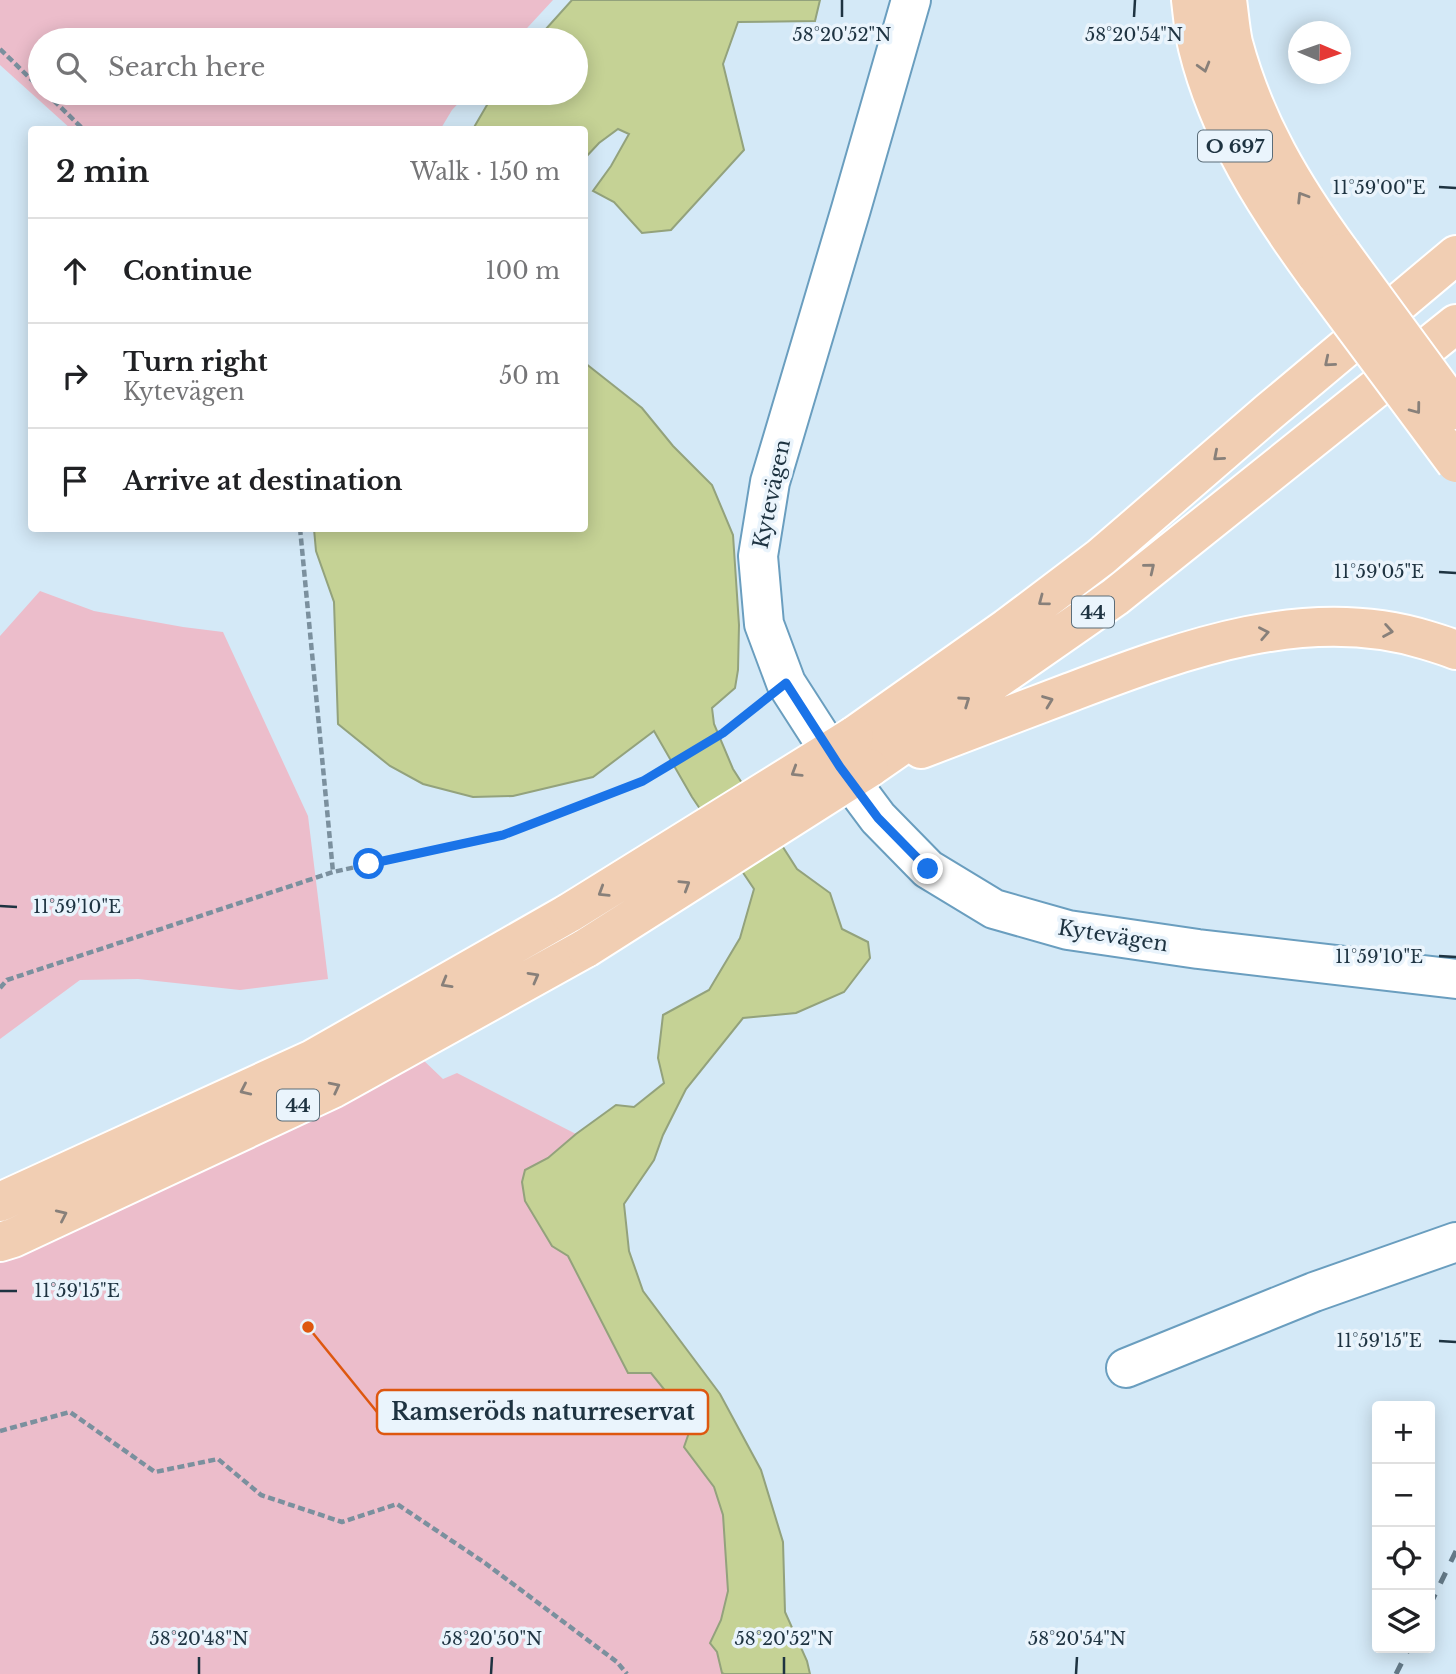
<!DOCTYPE html>
<meta charset="utf-8">
<style>
:root{--surface:#fff;--page:#f6f6f6;--text:#202124;--muted:#757577;--line:#e0e0e0}
body{margin:0;font-family:"Libre Baskerville",serif;background:var(--page);color:var(--text)}
.controls{position:absolute;right:21px;bottom:21px;display:grid;overflow:hidden;border-radius:7px;box-shadow:0 4px 18px #0003}
.controls button{width:63px;height:63px;display:grid;place-items:center;padding:0;border:0;border-bottom:2px solid var(--line);background:var(--surface);color:var(--text);font:35px sans-serif}
.compass{position:absolute;left:1288px;top:21px;width:63px;height:63px;border-radius:50%;background:var(--surface);box-shadow:0 4px 18px #0003;rotate:92deg}
.stop{position:absolute;width:21px;height:21px;margin:-16px;border:5px solid #1a73e8;border-radius:50%;background:#fff}
.stop.end{background:#1a73e8;border-color:#fff;box-shadow:0 2px 7px #0008}
.list{margin:0;padding:0;list-style:none}
h2{display:flex;justify-content:space-between;align-items:center;height:91px;margin:0;padding:0 28px;font-size:30px}
h2 small{font-size:23px;font-weight:400;color:var(--muted)}
.list li{display:grid;grid-template-columns:46px 1fr auto;gap:21px;align-items:center;box-sizing:border-box;height:105px;padding:0 28px;border-top:2px solid var(--line)}
.list b{display:block;font-size:26px;white-space:nowrap}
.list p{margin:0;font-size:23px;white-space:nowrap;color:var(--muted)}
.list em{font-size:23px;font-style:normal;color:var(--muted)}
.icon{flex:none;width:38px;height:38px;fill:none;stroke:currentColor;stroke-width:2;stroke-linecap:round;stroke-linejoin:round}
.map{position:relative;flex:none;width:1456px;height:1674px;overflow:hidden}
.search{position:absolute;background:var(--surface);box-shadow:0 4px 18px #0003;left:28px;top:28px;width:560px;height:77px;display:flex;align-items:center;gap:18px;box-sizing:border-box;padding:0 24px;border-radius:38px;color:var(--muted);font-size:26px}
.panel{position:absolute;background:var(--surface);box-shadow:0 4px 18px #0003;left:28px;top:126px;width:560px;height:406px;border-radius:7px}
.map>svg:first-child{display:block}
.green{fill:#ecbdcb}
.water{fill:#c5d295;stroke:#93a27c;stroke-width:2}
.lines{fill:none;stroke-linecap:round;stroke-linejoin:round}
.minor-casing{stroke:#6a9ebf;stroke-width:42}
.major-casing{stroke:#fff;stroke-width:42}
.path{stroke:#7b909e;stroke-width:4.5;stroke-dasharray:7 3.5;stroke-linecap:butt}
.minor{stroke:#fff;stroke-width:38}
.major{stroke:#f1ceb3;stroke-width:38}
.rail{stroke:#647987;stroke-width:5;stroke-dasharray:12 12;stroke-linecap:butt}
.major-bridge-casing{stroke:#fff;stroke-width:42;stroke-linecap:butt}
.major-bridge{stroke:#f1ceb3;stroke-width:38}
.oneway{stroke:#88807a}
.route{stroke:#1a73e8;stroke-width:9}
.ticks{fill:none;stroke:#1e3341;stroke-width:2.5}
.labels{text-anchor:middle;stroke-width:7;stroke-linejoin:round;paint-order:stroke}
.shield{fill:#eaf4fc;stroke:#5b6d79;stroke-width:2}
.shield-label{font-size:19px;font-weight:bold;fill:#1e3341}
.street-label{font-size:21px;fill:#1e3341;stroke:#eaf4fc}
.ticks-label{font-size:18px;text-anchor:middle;fill:#1e3341;stroke:#eaf4fc;stroke-width:7;stroke-linejoin:round;paint-order:stroke}
.leader{fill:none;stroke:#de570f;stroke-width:2.5}
.callout-dot{fill:#de570f;stroke:#eaf4fc;stroke-width:2.5}
.callout{fill:#eaf4fc;stroke:#de570f;stroke-width:2.5}
.callout-label{font-size:23px;text-anchor:middle;font-weight:bold;fill:#1e3341}
</style>
<div class="map">
<svg width="1456" height="1674" viewBox="0 0 1456 1674">
<rect width="100%" height="100%" fill="#d4e9f7"/>
<path class="green" d="M0,0h553l-37,40h-476v53h428l-16,17 -12,20 -369,-1 -71,-64z
M40,591l54,20 89,16 40,5 85,184 20,163 -88,11 -102,-11 -58,1 -80,59v-403z
M420,1057l23,22 14,-6 119,61 -28,24 -14,7 117,208 42,51 13,53 8,10 9,27 2,30 29,130h-754v-426z"/>
<path class="water" d="M572,0h248l-5,21 -77,1 -15,42 21,86 -73,80 -29,3 -28,-31 -21,-11 18,-25 18,-32 -11,-5 -19,14 -14,15 -1,-28 -111,-1 21,-36h82v-53h-40z
M585,363l57,45 31,38 39,39 21,50 6,90 -1,45 -3,18 -23,20 2,16 19,45 64,100 33,24 12,36 26,13 2,16 -26,34 -48,21 -53,5 -57,71 -23,46 -9,25 -30,44 5,47 14,40 77,103 41,76 22,72 2,70 22,49 3,13h-86l-2,-1 -5,-21 -7,-9 11,-23 7,-29 -5,-76 -9,-28 -30,-40 8,-23 -41,-51h-23l-60,-117 -16,-10 -27,-45 -3,-19 3,-12 23,-12 28,-24 40,-29 18,2 30,-24 -6,-25 5,-43 46,-25 31,-52 14,-49 -62,-92 -38,-66 -61,46 -80,19 -40,1 -50,-13 -33,-18 -52,-42 -4,-122 -18,-51 -2,-22 270,-1z"/>
<g class="lines">
<g class="minor-casing">
<path id="minor" d="M911,0l-60,209 -81,273 -12,74 6,68 22,59 54,84 38,51 50,51 66,40 74,21 130,19 258,30
M1126,1368l188,-76 142,-50"/>
</g>
<g class="major-casing">
<path id="major" d="M1191,0c2,16 3,32 7,48 21,85 68,158 119,228
M1227,0c2,14 3,29 6,43 21,79 60,144 108,210
M854,736l153,-108 94,-71 169,-146 186,-156
M921,749c50,-19 100,-38 150,-57 112,-42 235,-89 355,-52 10,3 20,6 30,10
M869,768l246,-171 341,-273
M0,1202l313,-143 256,-146
M0,1242l13,-4 321,-150 252,-140"/>
</g>
<path class="path" d="M0,49l40,39
M46,93l38,37
M300,528l33,344
M0,988l7,-8 326,-108 170,-37 140,-54 80,-48 37,-29
M0,1431l70,-19 85,60 63,-13 43,36 81,27 55,-18 88,59 132,99 10,12"/>
<use href="#minor" class="minor"/>
<use href="#major" class="major"/>
<path class="rail" d="M1430,1605l26,-54
M1396,1674l13,-26"/>
<g class="major-bridge-casing">
<path id="major-bridge" d="M1341,253l115,157
M1317,276l139,187
M569,913l285,-177
M586,948l283,-180"/>
</g>
<use href="#major-bridge" class="major-bridge"/>
</g>
<defs><path id="oneway-chevron" d="M-2-3.5L2.5 0L-2 3.5" fill="none" stroke-width="1.6" stroke-linecap="round" stroke-linejoin="round" transform="scale(1.75)"/></defs>
<g class="oneway">
<use href="#oneway-chevron" transform="translate(1204 67) rotate(74)"/>
<use href="#oneway-chevron" transform="translate(1302 197) rotate(-122)"/>
<use href="#oneway-chevron" transform="translate(1329 362) rotate(140)"/>
<use href="#oneway-chevron" transform="translate(1416 409) rotate(53)"/>
<use href="#oneway-chevron" transform="translate(1218 456) rotate(139)"/>
<use href="#oneway-chevron" transform="translate(1150 568) rotate(-39)"/>
<use href="#oneway-chevron" transform="translate(1043 601) rotate(143)"/>
<use href="#oneway-chevron" transform="translate(1388 631) rotate(10)"/>
<use href="#oneway-chevron" transform="translate(1264 633) rotate(-11)"/>
<use href="#oneway-chevron" transform="translate(965 701) rotate(-35)"/>
<use href="#oneway-chevron" transform="translate(1048 701) rotate(-21)"/>
<use href="#oneway-chevron" transform="translate(796 772) rotate(148)"/>
<use href="#oneway-chevron" transform="translate(685 885) rotate(-32)"/>
<use href="#oneway-chevron" transform="translate(603 892) rotate(148)"/>
<use href="#oneway-chevron" transform="translate(534 977) rotate(-29)"/>
<use href="#oneway-chevron" transform="translate(446 983) rotate(150)"/>
<use href="#oneway-chevron" transform="translate(335 1087) rotate(-27)"/>
<use href="#oneway-chevron" transform="translate(245 1090) rotate(155)"/>
<use href="#oneway-chevron" transform="translate(62 1215) rotate(-25)"/>
</g>
<g class="lines">
<path class="route" d="M369,864l134,-29 140,-54 80,-48 63,-50 54,84 38,51 50,51"/>
</g>
<path class="ticks" d="M842,17v-17M1134,17l1,-17M1439,187l17,1M1439,572l17,1M0,906l17,1M1439,956l17,1M0,1291h17M1439,1341l17,1M199,1674v-17M491,1674l1,-17M784,1674v-17M1076,1674l1,-17"/>
<g class="labels">
<g class="shield">
<rect x="1198" y="130.5" width="74" height="31" rx="5"/>
<rect x="1072" y="596.5" width="42" height="31" rx="5"/>
<rect x="277" y="1089.5" width="42" height="31" rx="5"/>
</g>
<g class="shield-label">
<text x="1235" y="153">O 697</text>
<text x="1093" y="619">44</text>
<text x="298" y="1112">44</text>
</g>
<g class="street-label">
<text transform="translate(772 494) rotate(-78)" y="7">Kytevägen</text>
<text transform="translate(1113 936) rotate(9)" y="7">Kytevägen</text>
</g>
</g>
<g class="ticks-label">
<text x="842" y="41">58°20'52"N</text>
<text x="1134" y="41">58°20'54"N</text>
<text x="1379" y="194">11°59'00"E</text>
<text x="1379" y="578">11°59'05"E</text>
<text x="77" y="913">11°59'10"E</text>
<text x="1379" y="963">11°59'10"E</text>
<text x="77" y="1297">11°59'15"E</text>
<text x="1379" y="1347">11°59'15"E</text>
<text x="199" y="1645">58°20'48"N</text>
<text x="492" y="1645">58°20'50"N</text>
<text x="784" y="1645">58°20'52"N</text>
<text x="1077" y="1645">58°20'54"N</text>
</g>
<path class="leader" d="M308 1327L377 1412"/>
<circle class="callout-dot" cx="308" cy="1327" r="7"/>
<rect class="callout" x="377" y="1390" width="331" height="44" rx="7"/>
<g class="callout-label">
<text x="543" y="1420">Ramseröds naturreservat</text>
</g>
</svg>
<div class="controls">
<button>+</button>
<button>−</button>
<button><svg class="icon" aria-label="locate" viewBox="0 0 24 24"><circle cx="12" cy="12" r="6"/><path d="M12 2v4M12 18v4M2 12h4M18 12h4"/></svg></button>
<button><svg class="icon" aria-label="layers" viewBox="0 0 24 24"><path d="M12 4l9 5-9 5-9-5zM3 14l9 5 9-5"/></svg></button>
</div>
<svg class="compass" viewBox="-18 -18 36 36"><path d="M0-13l5 13h-10z" fill="#e53935"/><path d="M0 13l5-13h-10z" fill="#757577"/></svg>
<div class="stop" style="left:369px;top:864px"></div>
<div class="stop end" style="left:928px;top:869px"></div>
<div class="search"><svg class="icon" aria-label="search" viewBox="0 0 24 24"><circle cx="10" cy="10" r="6"/><path d="M15 15l6 6"/></svg>Search here</div>
<section class="panel">
<h2>2 min<small>Walk · 150 m</small></h2>
<ul class="list">
<li><svg class="icon" aria-label="ahead" viewBox="0 0 24 24"><path d="M12 20V5M6 11l6-6 6 6"/></svg><div><b>Continue</b></div><em>100 m</em></li>
<li><svg class="icon" aria-label="right" viewBox="0 0 24 24"><path d="M7 20v-9h11M14 6l5 5-5 5"/></svg><div><b>Turn right</b><p>Kytevägen</p></div><em>50 m</em></li>
<li><svg class="icon" aria-label="arrive" viewBox="0 0 24 24"><path d="M6 21V4h12l-3 4 3 4H6"/></svg><div><b>Arrive at destination</b></div></li>
</ul>
</section>
</div>
